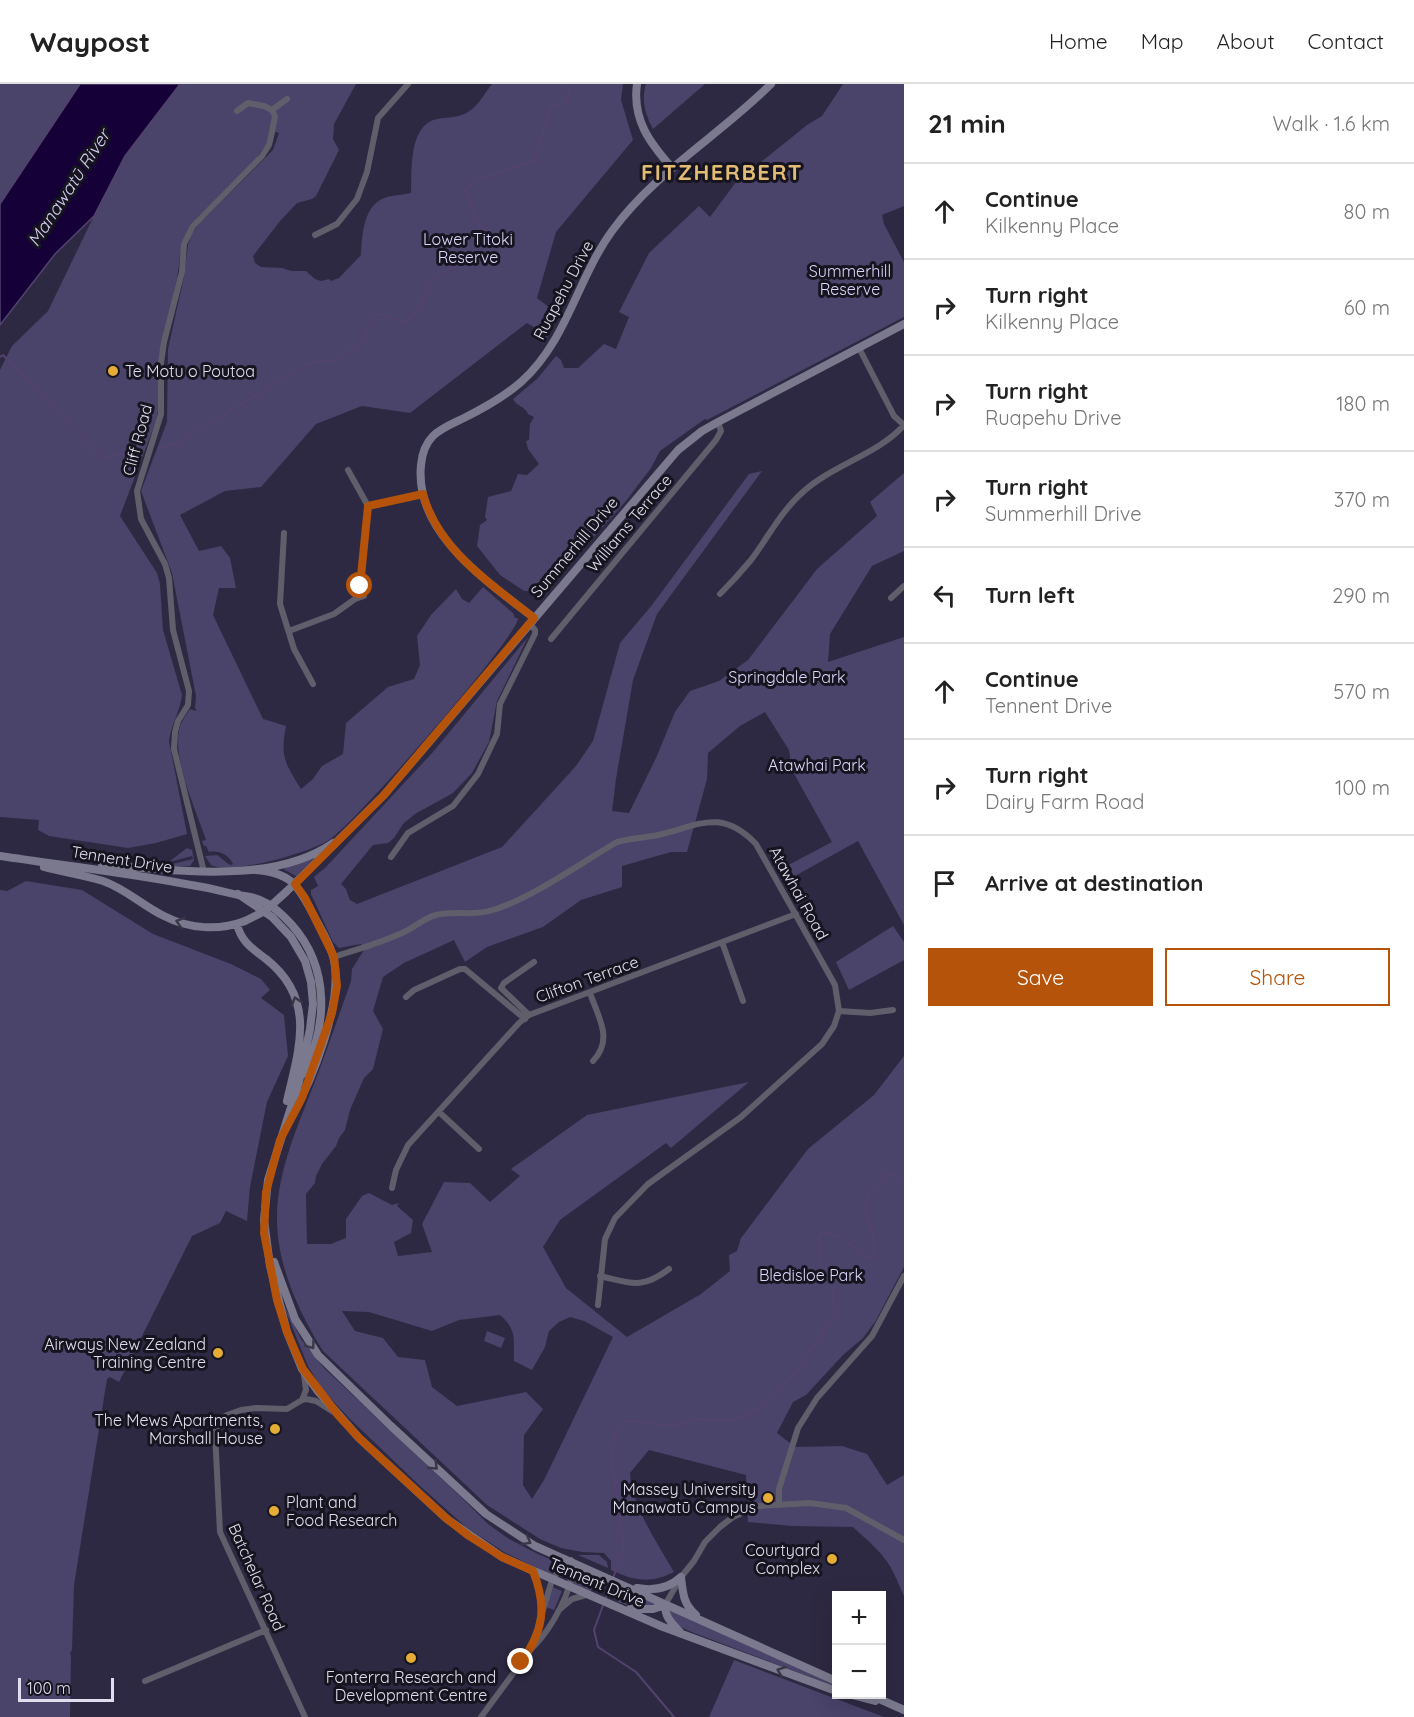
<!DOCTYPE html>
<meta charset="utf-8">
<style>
:root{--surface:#fff;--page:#f6f6f6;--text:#222;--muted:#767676;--line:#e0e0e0;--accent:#b45309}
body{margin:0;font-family:Quicksand,sans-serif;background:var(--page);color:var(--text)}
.controls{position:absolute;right:18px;bottom:18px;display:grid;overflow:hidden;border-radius:0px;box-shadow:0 6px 24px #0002}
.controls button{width:54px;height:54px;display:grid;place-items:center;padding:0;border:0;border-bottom:2px solid var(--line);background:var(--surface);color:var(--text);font:30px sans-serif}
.scale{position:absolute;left:18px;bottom:15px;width:96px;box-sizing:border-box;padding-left:6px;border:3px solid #e0deee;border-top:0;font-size:16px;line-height:21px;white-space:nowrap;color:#e0deee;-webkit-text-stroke:4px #16141f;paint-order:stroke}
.stop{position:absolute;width:18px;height:18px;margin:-14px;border:4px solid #b45309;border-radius:50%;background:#fff}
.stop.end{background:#b45309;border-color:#fff;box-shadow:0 2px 6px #0008}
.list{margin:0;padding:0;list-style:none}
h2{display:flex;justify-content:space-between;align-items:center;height:78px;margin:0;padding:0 24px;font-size:26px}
h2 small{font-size:20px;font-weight:400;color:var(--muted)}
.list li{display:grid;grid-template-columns:39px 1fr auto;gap:18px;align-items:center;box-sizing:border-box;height:96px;padding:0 24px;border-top:2px solid var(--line)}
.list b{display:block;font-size:22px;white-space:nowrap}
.list p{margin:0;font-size:20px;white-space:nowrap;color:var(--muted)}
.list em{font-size:20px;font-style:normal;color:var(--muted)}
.actions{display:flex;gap:12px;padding:18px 24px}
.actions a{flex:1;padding:14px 0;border:2px solid var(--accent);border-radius:0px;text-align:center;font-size:21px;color:var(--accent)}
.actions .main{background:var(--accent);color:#fff}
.icon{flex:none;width:33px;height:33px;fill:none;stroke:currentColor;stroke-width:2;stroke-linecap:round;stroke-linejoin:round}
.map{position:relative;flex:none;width:904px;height:1633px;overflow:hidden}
header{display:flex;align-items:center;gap:36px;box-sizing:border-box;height:84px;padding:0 30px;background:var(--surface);border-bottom:2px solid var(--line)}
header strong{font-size:28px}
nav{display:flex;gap:33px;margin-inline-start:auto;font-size:21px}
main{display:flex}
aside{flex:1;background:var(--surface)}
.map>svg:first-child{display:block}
.green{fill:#4a436a;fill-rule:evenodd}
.water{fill:#150137;stroke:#52436e;stroke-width:1.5}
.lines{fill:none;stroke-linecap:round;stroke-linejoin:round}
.stream{stroke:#52436e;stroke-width:2}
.street{stroke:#605e6b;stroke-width:6}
.secondary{stroke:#7b798d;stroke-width:8}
.secondary-bridge{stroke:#7b798d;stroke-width:8}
.oneway{stroke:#393746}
.route{stroke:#b45309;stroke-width:8}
.poi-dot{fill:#e5ad36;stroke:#16141f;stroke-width:2}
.labels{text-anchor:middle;stroke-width:6;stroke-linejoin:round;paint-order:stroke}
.park-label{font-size:16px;fill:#dcd7fb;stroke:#16141f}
.street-label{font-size:16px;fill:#e0deee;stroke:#16141f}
.poi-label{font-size:16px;fill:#e0deee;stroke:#16141f;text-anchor:end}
.water-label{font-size:18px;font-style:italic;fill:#d3cef2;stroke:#16141f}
.district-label{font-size:22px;font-weight:bold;letter-spacing:1.5px;fill:#e2bb74;stroke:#16141f}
</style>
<header>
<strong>Waypost</strong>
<nav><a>Home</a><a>Map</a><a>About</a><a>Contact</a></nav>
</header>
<main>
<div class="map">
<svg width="904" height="1633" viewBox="0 0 904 1633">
<rect width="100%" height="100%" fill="#2e2942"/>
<path class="green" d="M0,0h80l-80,120z
M180,0h176l-22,40 -1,15 6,11 -23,46 -4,3 -15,4 -17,18 -27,35 2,7 6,4 21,1 9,3h15l9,8 6,2 8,-2 2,2 8,-3 22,-23c1,-20 2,-51 26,-58 8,-2 16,-2 24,-4 1,-22 -3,-68 26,-74 10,-2 22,-1 31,-7 10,-6 17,-19 24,-28h131l-2,16 12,40 -77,92 -19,66 22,17 -16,29 -3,-13 -13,-8 -117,90 -48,-7 -46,18 -55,63 -36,4 -45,24 19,36 22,-5 9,12 6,30h-17l-6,27 50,104 23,7c-6,31 -1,37 15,63l12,-10 9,-13 21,-12 3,-31 42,-36 26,-8 6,-14 -3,-29 14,-21 25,-26 6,10 7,4 14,-16 30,26 2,5h3c-1,21 -164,206 -189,222 -21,13 -96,35 -118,25l-6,-9 12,-1 13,10 3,-1c-4,-9 -14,-14 -24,-12l-3,-6h-2l-2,-5 4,-1c-10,-30 -33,-79 -27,-110 2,-8 6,-14 11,-21l7,2 -2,-3 1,-12 -24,-123 -31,-82 26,-69 1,-73 16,-72 4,-32 3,-9 6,-10 76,-76 6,-17 -9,-3 -4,15 -9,12 -66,67 -11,32 -3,23 -11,48 -7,79 -3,15 -36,95 37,57 3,11 3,46 19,65c-2,17 -11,30 -13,46l18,93 -31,9 -28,5 -79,-12 -11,-6 1,-10 -39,-3v-447l12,-24 36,-35 56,-116 21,-39z
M646,0h59l-52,45c-8,-15 -12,-29 -7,-45z
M843,0h61v122l-22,9 2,9 20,38v55l-197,103 -2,-1 -45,32 -9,17 -25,33 -34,38 -23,19 -29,33h-16l-24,-16 -23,-29 3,-21 7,-5 -2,-3 3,-20 23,-6 7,-17 9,1 12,-11 -11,-15 -2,-8 3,-1 1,-16 4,-7 -6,-3c-3,-8 -12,-8 -15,-15l24,-20 19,-23 5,4 3,8h14l26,-24 12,5 13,-32 -10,-5 30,-59 50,-47 11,11 26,-35 71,-57 15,-9z
M762,387l-105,143 -24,66 -17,99 -4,32 17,2 27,-55 19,-46 15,-21 29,-10 29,-21 69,-91 60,-53 -7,-14 34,-29v78l-32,15 -42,68 -2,28 76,-25v288l-46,-84 -74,41 -5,-12 53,-28 -40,-72 -3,-20 -24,-38 -25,14 -32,27 -1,26 -20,73h-16l-49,14v21l-41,13 -38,27 -56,20 -22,15 -11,-22 -50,23 -21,14 -10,34 10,18 -10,40 -9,9 -14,32 -5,20 -6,8 -3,8 -14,18 -6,12 -1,7 -9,11 1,50h24l15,-6v-19l16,-23 7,-3 23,12 7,-2 -2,3 16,14 -2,13 -17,9 4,14 34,-4 -10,-28 22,-42 26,1 20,19 30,-26 -9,-7 76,-54 162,-33 -78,66 -5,-5 -106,77 -17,27 23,41 61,49 74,-43 29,-23 -1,-16 8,-4 4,-13 67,-89 66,-54 30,-39v211l-29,55 -12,16 -20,17 -37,40 -13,7 -16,31 18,14 47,-1 25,8 20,31 17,-10v121c-4,-8 -6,-15 -10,-22 -8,-19 -27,-34 -41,-47l-61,-1 -44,-4 -2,-47 -97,-25 -19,23c1,32 28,71 44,99 -24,12 -39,9 -63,-2v-9l-7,-8 -22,-1 -21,-4 -21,-9 -53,-34 -164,-154c-25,-40 -47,-88 -46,-136 1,-45 21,-90 37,-131 13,-34 25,-69 37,-103l1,-12 12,-19 -3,-6 -22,4 -6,-6 -22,-48v-4l7,-4 -4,-9 12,-10 107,-115 95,-115 -31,64 -8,41 -17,31 -19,20 -38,21 -12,10 -9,14 -6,5 -15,2 -32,39 5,5 4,11 7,4 145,-57 74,-81 17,-25 27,-98 32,-38 97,-131zM342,1227l27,1 63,19 27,-11 41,-5c18,16 13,24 14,46l18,9 13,-23 4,-16 10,-9 11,-5 14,4 29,16 -69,143 -12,19 -9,-14 1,-50 19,-26 -17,-17 -69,14 -25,-19 -7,-27 -27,-3 -15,-19 -28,-7z
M187,764l5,2 2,10 -4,6h-26l29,-7 -1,-3 -23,6z
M319,769l-23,23 -13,-7z
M26,797l56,9 71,44 78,30 30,15 9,11 -9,8 23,17 4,41 -21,46 -17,85 -3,34 -21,-10 -6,12 -28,13 -73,146 -9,-5 -3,2 -33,206 -2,65 -2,3 1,3 -1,61h-70v-827l7,1z
M893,842l11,16v18l-55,30 -13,-28z
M281,1215l20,40 23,29 134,126 30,30 21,15 31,16 19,8 -5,6 -2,6 -48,-23 -38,-25 -47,-42 -70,-67 -27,-29 -14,-23z
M487,1247l18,7 -4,10 -17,-7z
M578,1471h21l8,7 1,6z
M573,1487l27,9 -4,3 -6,9 -20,-9z
M552,1503l10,4 -8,19 -8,-3z
M626,1507l32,14 -20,3 -21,-6z
M667,1527l7,1 162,73v2l-147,-56 -12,-6z
M734,1576l150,57h-175z"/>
<path class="water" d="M80,0h100l-55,72 -31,60 -39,38 -55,71v-121z"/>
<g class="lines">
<path class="stream" d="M0,273l3,-2 99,103 35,-7
M160,363l16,-3 133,-81 28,-3 28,-20 2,-15 11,-11 28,9 11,-11 16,-33 27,-17 25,-4 10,-11 -17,-25 -13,-32 14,-10 56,-20 16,-54 13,-1c5,-6 6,-14 3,-21
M613,1494l11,-28 -12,-88 2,-25 6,-13c18,-9 35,4 54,1 9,-2 18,-5 27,-6 9,0 19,2 28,1 55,-10 73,-66 106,-103l-4,-38 -11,-18 -1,-25 2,-3c18,0 32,14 47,24h4c9,-19 -11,-40 -6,-57 3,-8 15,-19 20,-27l12,3 6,6
M611,1499l-17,47 4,17 38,25 38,45"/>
<path class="street" d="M272,26l15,-11
M315,151l22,-11 20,-25 10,-27 11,-54 30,-34
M859,264l35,68 10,9
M368,422l55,-12
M284,449l-4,71 14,45 19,35
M720,510c11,-11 21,-22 31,-34 18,-24 30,-49 53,-69 29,-26 76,-38 100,-66
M891,514l13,-12
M289,547l45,-17 21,-15 9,-3 -4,-9 8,-81 -20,-36
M551,555l165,-199 5,-9 -3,-9
M391,773l17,-24 45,-27 25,-32 19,-40 3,-30 35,-70v-4l-6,-7
M204,788l-30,-123 1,-17 3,-11 10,-16 1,-14 -16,-61 -4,-52 -4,-14 -24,-45 -4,-28 24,-77v-51l3,-21 18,-70 2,-28 9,-18 69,-70 7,-11 3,-13 3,-16 -3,-6 -8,-4 -16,-3 -11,8
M722,858l21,59
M334,873c24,-8 47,-14 70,-25 11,-5 20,-14 32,-17 18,-5 38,2 60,-6 39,-13 85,-46 121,-67 14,-4 27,-4 41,-7 42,-10 63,-27 98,9l79,141 4,26 -5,15 -12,18 -81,73 -93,67 -33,34 -10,21 -7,66
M590,909c8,24 24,46 3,68
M406,913l8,-7 46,-21h5l60,50
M839,927l31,2 23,-3
M529,931l-28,-27 3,-5 30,-21
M439,1028l40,37
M392,1104l4,-18 12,-25 111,-122 10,-8 267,-101
M600,1192c31,7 41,14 69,-7
M302,1316l4,-10 -2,-15
M779,1420v-15l19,-61 19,-30 55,-62 32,-60
M533,1487l10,34
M665,1521l16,-28 13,-16 11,-19 15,-15 13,-10 26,-11 51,-3 36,5 58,32
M559,1526l13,-11 14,-4
M532,1563l20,-67 6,-8 13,-12
M145,1597l121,-51
M305,1633l-85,-185 -5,-99 5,-13 7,-5 14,-5 15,-2 31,1 15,-9 4,-1 10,2 19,12
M481,1633l51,-69c18,-17 45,-62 39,-87"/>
<path class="secondary" d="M637,0c-5,36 13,59 35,84
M534,534c-47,-37 -120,-85 -113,-153 1,-11 5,-22 12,-29 8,-8 21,-13 31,-18 20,-10 40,-21 57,-36 46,-41 56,-103 91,-151 43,-59 108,-96 159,-147
M0,772c60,9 120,16 180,27 20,3 39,7 58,12 8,1 15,2 22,5 13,5 23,15 32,25 38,43 36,101 11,149
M102,781c71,4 169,21 231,-22
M44,783c19,5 40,8 59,14 23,8 40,25 61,35 25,13 55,15 81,5
M255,786c35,2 43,15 58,44 7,14 18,31 21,46 9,44 -22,120 -43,158
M286,808l98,-97 294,-345 24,-19 16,-9 186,-98
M238,810l34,23 19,20 14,24 6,21 2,22 -3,25 -11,53 -31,98 -4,40 6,46 17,66 15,37 15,21 42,48 88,81 55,38 161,70 173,64
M237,840c4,18 16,25 29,35 51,40 33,90 21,142
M274,1178l21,57 23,36 73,71 95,88 49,32 301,135
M681,1493c2,16 2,27 15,38
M637,1504c16,3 32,0 44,-11
M630,1525h23l12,-4c0,13 7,18 15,27
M848,1610l27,7
M868,1610l36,16"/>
<path class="secondary-bridge" d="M245,837l20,-10 21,-19"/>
</g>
<defs><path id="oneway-chevron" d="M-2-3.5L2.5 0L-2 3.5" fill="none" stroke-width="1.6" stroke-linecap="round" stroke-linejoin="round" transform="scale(1.5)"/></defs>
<g class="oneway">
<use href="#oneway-chevron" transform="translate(180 838) rotate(-162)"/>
<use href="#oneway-chevron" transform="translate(296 917) rotate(-108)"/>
<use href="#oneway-chevron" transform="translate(311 1261) rotate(55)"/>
<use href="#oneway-chevron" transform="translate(434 1382) rotate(44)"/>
<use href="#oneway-chevron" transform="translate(527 1457) rotate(30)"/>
<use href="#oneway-chevron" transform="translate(781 1587) rotate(-159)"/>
</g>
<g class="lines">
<path class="route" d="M360,502l8,-80 55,-12c15,56 68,90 111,124l-150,177 -89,89 10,14 29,59 3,29 -5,27 -11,31 -19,54 -22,42 -14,52 -2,41 13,67 10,32 16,37 35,46 21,23 88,81 22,17 33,21 31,14c14,35 11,60 -12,91"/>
</g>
<g class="poi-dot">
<circle cx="113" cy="287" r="6"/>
<circle cx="218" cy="1269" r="6"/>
<circle cx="275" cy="1345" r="6"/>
<circle cx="768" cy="1414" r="6"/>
<circle cx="274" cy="1427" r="6"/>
<circle cx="832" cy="1475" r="6"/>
<circle cx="411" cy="1574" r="6"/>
</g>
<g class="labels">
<g class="park-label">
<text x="468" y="161">Lower Titoki<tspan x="468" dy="18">Reserve</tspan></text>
<text x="850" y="193">Summerhill<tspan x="850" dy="18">Reserve</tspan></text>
<text x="787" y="599">Springdale Park</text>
<text x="817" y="687">Atawhai Park</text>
<text x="811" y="1197">Bledisloe Park</text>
</g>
<g class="street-label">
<text transform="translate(563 206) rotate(-62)" y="6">Ruapehu Drive</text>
<text transform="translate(137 356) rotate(-75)" y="6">Cliff Road</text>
<text transform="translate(629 439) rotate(-50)" y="6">Williams Terrace</text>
<text transform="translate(574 463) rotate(-50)" y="6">Summerhill Drive</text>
<text transform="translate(122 775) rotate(9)" y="6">Tennent Drive</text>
<text transform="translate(799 809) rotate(61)" y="6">Atawhai Road</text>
<text transform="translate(587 895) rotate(-20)" y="6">Clifton Terrace</text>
<text transform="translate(257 1493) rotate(66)" y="6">Batchelar Road</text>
<text transform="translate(597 1498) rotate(23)" y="6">Tennent Drive</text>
</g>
<g class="poi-label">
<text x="125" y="293" text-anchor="start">Te Motu o Poutoa</text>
<text x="206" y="1266">Airways New Zealand<tspan x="206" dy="18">Training Centre</tspan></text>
<text x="263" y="1342">The Mews Apartments,<tspan x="263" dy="18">Marshall House</tspan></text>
<text x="756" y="1411">Massey University<tspan x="756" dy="18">Manawatū Campus</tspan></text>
<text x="286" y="1424" text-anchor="start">Plant and<tspan x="286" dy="18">Food Research</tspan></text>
<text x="820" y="1472">Courtyard<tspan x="820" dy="18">Complex</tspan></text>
<text x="411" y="1599" text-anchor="middle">Fonterra Research and<tspan x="411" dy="18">Development Centre</tspan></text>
</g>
<g class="water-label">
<text transform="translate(69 104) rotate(-57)" y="6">Manawatū River</text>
</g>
<g class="district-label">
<text x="722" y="96">FITZHERBERT</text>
</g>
</g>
</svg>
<div class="controls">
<button>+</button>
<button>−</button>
</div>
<div class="scale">100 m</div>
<div class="stop" style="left:360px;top:502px"></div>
<div class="stop end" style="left:521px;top:1578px"></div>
</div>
<aside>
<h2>21 min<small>Walk · 1.6 km</small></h2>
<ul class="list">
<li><svg class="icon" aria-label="ahead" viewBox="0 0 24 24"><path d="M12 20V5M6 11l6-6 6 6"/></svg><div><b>Continue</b><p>Kilkenny Place</p></div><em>80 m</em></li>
<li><svg class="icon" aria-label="right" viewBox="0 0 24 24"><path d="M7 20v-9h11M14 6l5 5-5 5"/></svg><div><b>Turn right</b><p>Kilkenny Place</p></div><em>60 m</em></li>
<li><svg class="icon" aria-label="right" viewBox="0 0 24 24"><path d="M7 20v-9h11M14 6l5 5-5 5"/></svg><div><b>Turn right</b><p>Ruapehu Drive</p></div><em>180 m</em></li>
<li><svg class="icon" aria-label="right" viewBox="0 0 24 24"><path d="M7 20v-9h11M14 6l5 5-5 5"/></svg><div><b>Turn right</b><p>Summerhill Drive</p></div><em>370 m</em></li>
<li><svg class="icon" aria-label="left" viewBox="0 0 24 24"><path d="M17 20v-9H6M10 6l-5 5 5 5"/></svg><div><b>Turn left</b></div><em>290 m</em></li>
<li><svg class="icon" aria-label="ahead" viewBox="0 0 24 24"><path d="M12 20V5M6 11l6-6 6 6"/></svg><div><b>Continue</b><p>Tennent Drive</p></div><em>570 m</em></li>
<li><svg class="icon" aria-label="right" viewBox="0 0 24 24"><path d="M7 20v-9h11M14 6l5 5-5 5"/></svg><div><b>Turn right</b><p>Dairy Farm Road</p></div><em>100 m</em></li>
<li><svg class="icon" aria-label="arrive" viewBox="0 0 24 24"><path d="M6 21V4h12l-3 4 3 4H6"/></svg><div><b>Arrive at destination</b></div></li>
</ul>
<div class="actions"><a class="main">Save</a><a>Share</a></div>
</aside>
</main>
